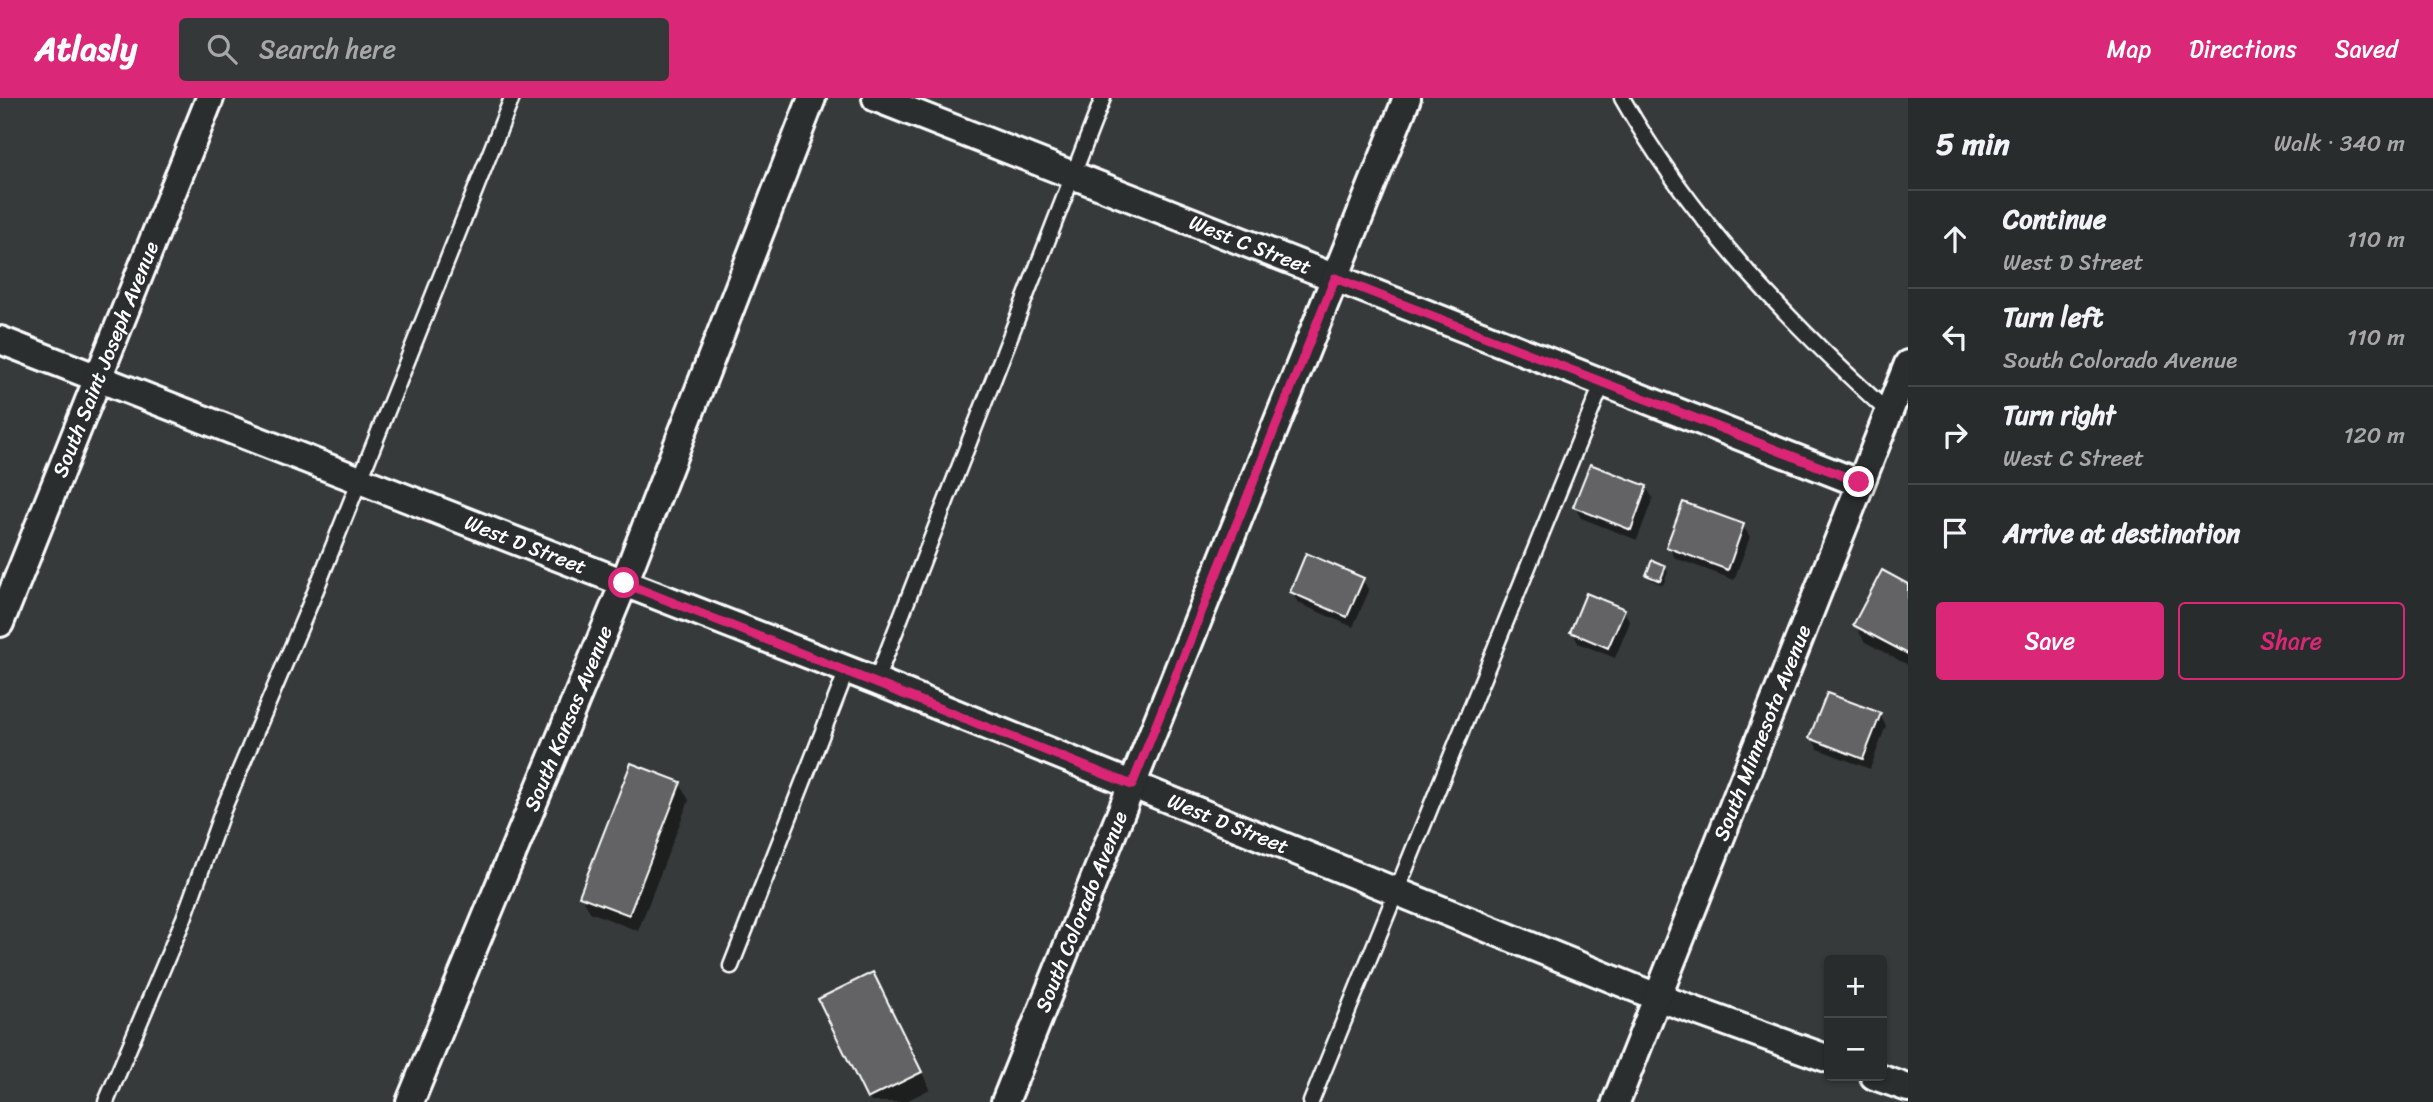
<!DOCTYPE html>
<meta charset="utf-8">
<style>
:root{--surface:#292c2c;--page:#353838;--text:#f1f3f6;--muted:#a5a7a9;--line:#454848;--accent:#db2777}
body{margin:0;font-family:Sriracha,sans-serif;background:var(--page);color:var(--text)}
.controls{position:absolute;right:21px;bottom:21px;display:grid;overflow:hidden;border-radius:7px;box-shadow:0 2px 5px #0004}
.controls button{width:63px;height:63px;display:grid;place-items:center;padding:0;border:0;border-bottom:2px solid var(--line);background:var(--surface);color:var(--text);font:35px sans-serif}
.stop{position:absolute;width:21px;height:21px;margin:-16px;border:5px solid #db2777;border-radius:50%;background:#fff}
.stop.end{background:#db2777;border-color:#fff;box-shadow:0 2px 7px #0008}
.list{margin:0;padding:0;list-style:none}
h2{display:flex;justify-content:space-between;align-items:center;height:91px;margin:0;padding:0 28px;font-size:30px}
h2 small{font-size:23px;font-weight:400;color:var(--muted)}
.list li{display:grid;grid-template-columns:46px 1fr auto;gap:21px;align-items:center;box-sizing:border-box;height:98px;padding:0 28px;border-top:2px solid var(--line)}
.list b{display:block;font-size:26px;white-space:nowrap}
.list p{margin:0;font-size:23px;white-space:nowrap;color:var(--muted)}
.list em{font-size:23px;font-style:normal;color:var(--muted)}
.actions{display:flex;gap:14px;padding:21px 28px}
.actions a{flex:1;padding:16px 0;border:2px solid var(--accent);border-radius:7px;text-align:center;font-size:24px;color:var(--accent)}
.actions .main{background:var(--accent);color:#fff}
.icon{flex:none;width:38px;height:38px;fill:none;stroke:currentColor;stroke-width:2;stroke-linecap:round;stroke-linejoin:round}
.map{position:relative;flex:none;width:1908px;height:1004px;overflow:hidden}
header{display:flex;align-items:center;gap:42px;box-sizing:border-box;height:98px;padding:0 35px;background:var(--accent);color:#fff}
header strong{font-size:33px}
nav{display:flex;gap:38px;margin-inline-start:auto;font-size:24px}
.search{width:490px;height:63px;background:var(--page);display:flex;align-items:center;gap:18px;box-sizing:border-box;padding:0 24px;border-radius:7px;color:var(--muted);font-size:26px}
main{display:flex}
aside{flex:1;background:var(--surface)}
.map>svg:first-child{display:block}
.shadow{fill:#0007}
.building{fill:#636465;stroke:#fff;stroke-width:2}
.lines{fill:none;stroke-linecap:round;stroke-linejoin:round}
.lane-casing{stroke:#fff;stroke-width:19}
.street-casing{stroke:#fff;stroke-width:32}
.lane{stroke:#2a2d2e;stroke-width:14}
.street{stroke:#2a2d2e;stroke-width:26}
.route{stroke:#db2777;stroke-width:9}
.labels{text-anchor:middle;stroke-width:5;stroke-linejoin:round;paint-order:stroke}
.street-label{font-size:21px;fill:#fff;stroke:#2a2d2e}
</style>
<header>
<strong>Atlasly</strong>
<div class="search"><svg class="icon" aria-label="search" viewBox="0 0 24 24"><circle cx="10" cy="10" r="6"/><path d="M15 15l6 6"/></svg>Search here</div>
<nav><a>Map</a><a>Directions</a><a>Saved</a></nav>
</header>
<main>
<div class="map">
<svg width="1908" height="1004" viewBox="0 0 1908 1004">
<rect width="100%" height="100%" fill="#373a3b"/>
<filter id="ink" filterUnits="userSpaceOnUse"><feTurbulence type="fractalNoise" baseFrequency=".0143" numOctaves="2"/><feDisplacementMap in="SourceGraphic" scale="14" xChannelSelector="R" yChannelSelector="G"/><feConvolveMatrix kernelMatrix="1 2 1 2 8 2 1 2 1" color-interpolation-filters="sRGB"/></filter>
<g filter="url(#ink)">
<path class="shadow" d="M1646,389l7,11 -16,42 -56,-22 -6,-11z
M1743,428l7,11 -16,43 -59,-22 -7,-12z
M1665,469l3,5 -5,13 -12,-5 -3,-5z
M1363,482l6,11 -16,36 -55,-24 -6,-11z
M1908,488v79l-43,-23 -10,-17z
M1624,513l6,11 -15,36 -37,-15 -6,-12z
M1880,617l6,11 -16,43 -52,-20 -7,-12z
M680,686l9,16 -51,131 -48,-19 -9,-17z
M882,893l48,98 -26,13h-33l-51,-102z"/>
<path class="building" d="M1590,366l57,22 -16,44 -58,-23z
M1683,404l61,22 -16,46 -62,-23z
M1306,455l58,25 -17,39 -57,-25z
M1652,462l14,6 -6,15 -14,-6z
M1882,472l26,14v70l-55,-29z
M1586,495l39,16 -17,39 -38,-16z
M1827,595l54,20 -18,46 -54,-21z
M631,665l50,19 -52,133 -50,-19z
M873,874l49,100 -55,27 -49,-100z"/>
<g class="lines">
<g class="lane-casing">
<path id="lane" d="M1622,0c68,121 164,221 266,314
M876,583l227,-583
M731,868l116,-296
M106,1004l78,-184 39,-108 90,-213 199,-499
M1311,1004l292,-720"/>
</g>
<g class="street-casing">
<g id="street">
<path id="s1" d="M876,0l983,385"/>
<path id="s2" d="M0,242l876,341 781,316 172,62"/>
<path id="s3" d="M0,525l210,-525"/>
<path d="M1874,978l34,12"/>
<path id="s4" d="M410,1004l214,-519 188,-485"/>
<path id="s5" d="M1005,1004l402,-1004"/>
<path id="s6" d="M1616,1004l292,-738"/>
</g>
</g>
<use href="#lane" class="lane"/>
<use href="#street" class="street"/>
</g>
</g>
<g class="lines" filter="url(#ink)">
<path class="route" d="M624,485l508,202 203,-507 524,204"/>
</g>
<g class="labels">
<g class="street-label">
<text dy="7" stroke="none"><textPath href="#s1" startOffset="402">West C Street</textPath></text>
<text dy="7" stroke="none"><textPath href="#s3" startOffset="284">South Saint Joseph Avenue</textPath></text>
<text dy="7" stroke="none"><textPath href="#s2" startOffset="564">West D Street</textPath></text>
<text dy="7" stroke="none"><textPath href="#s4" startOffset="415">South Kansas Avenue</textPath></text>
<text dy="7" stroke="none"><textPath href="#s6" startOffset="397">South Minnesota Avenue</textPath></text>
<text dy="7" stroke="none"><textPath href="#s2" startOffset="1320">West D Street</textPath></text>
<text dy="7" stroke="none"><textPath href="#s5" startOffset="205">South Colorado Avenue</textPath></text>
</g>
</g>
</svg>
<div class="controls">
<button>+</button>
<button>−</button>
</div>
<div class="stop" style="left:624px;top:485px"></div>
<div class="stop end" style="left:1859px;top:384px"></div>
</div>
<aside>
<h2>5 min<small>Walk · 340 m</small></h2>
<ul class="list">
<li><svg class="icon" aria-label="ahead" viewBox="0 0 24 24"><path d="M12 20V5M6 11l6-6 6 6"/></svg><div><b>Continue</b><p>West D Street</p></div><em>110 m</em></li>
<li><svg class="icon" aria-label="left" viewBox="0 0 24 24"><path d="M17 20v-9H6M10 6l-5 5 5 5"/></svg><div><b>Turn left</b><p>South Colorado Avenue</p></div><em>110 m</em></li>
<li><svg class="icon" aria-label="right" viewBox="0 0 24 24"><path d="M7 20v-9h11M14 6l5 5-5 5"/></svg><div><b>Turn right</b><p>West C Street</p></div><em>120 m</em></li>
<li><svg class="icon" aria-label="arrive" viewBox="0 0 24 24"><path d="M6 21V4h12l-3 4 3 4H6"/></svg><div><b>Arrive at destination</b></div></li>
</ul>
<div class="actions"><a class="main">Save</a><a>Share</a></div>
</aside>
</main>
